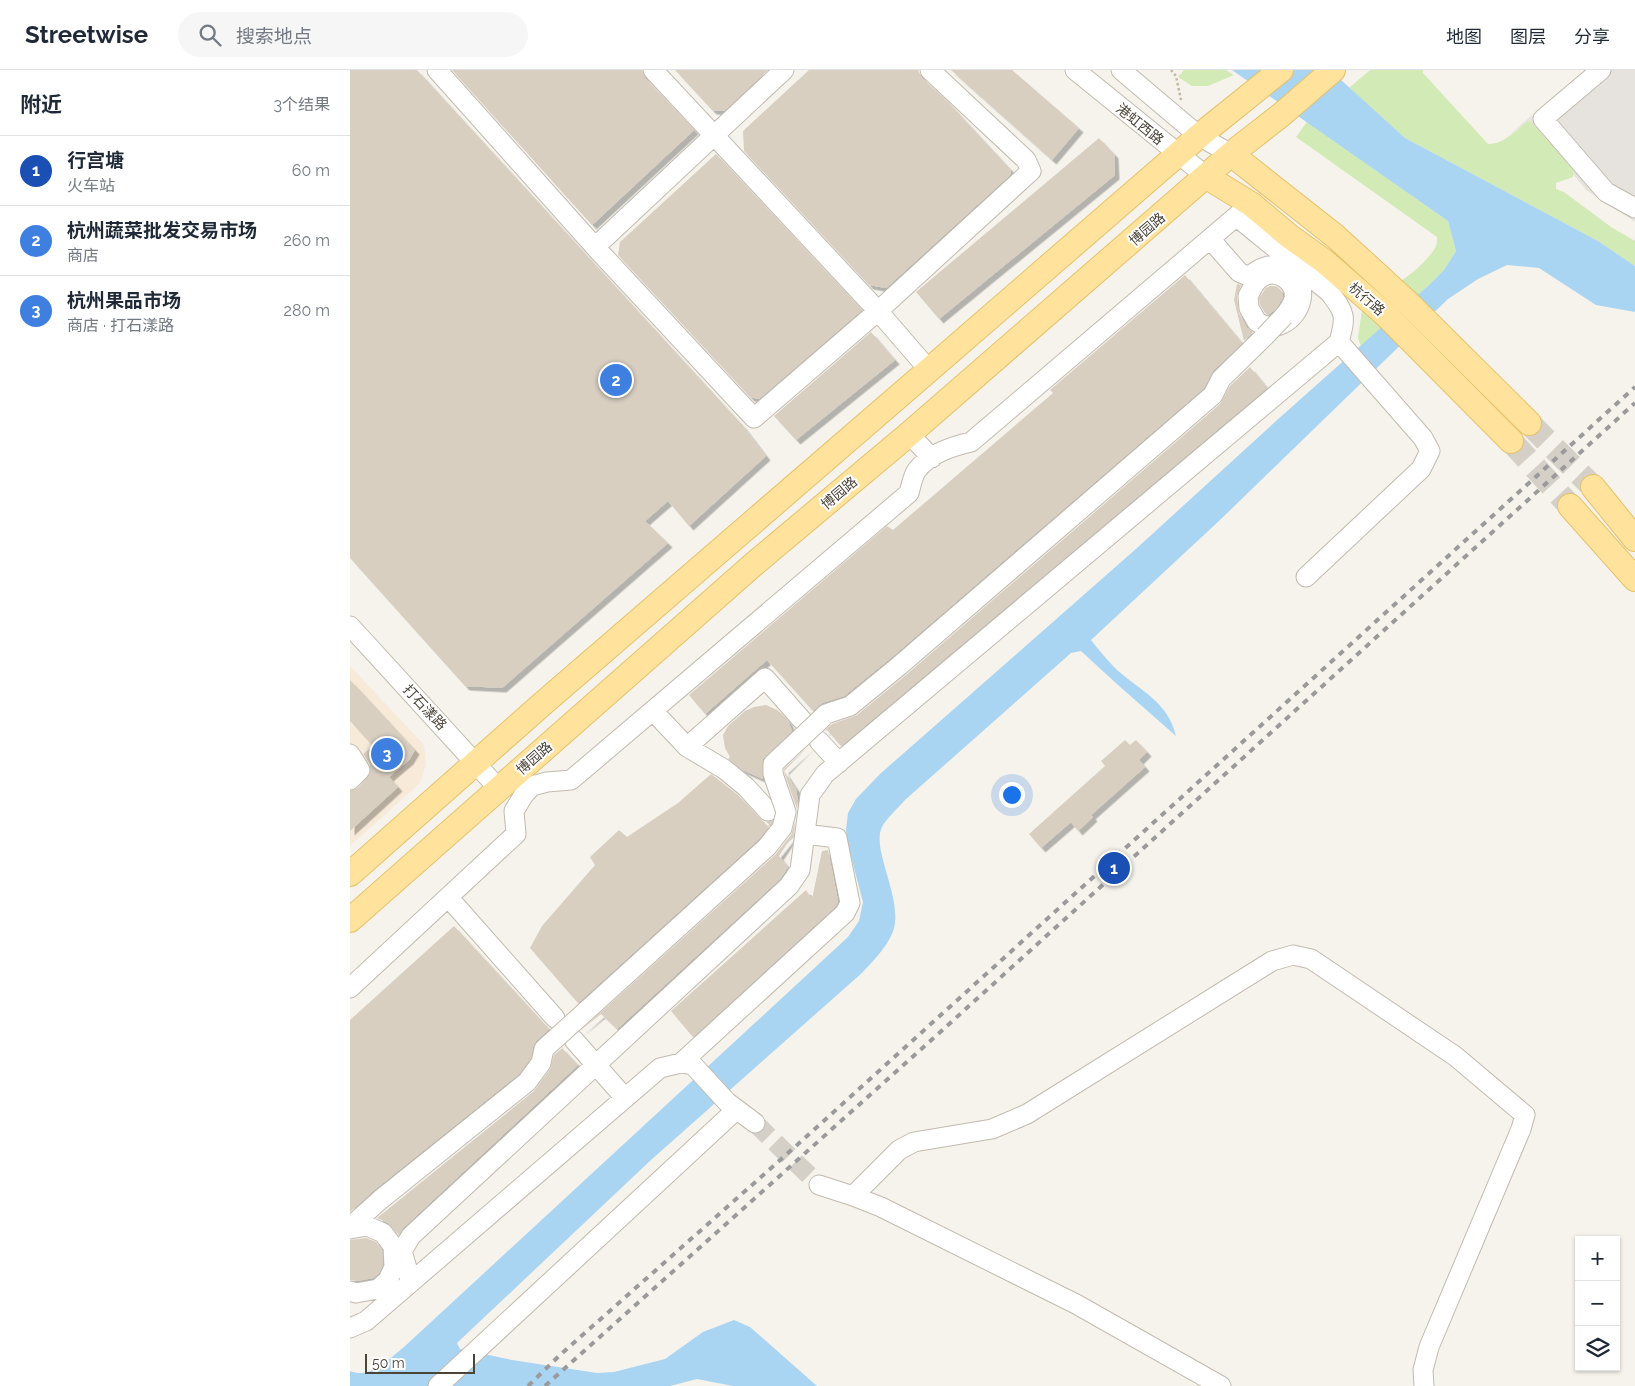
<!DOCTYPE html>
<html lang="zh">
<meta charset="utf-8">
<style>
:root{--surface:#fff;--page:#f6f6f7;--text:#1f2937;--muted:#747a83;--line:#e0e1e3;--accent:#d93025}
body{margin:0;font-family:Raleway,"Noto Sans SC",sans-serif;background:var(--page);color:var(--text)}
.controls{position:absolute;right:15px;bottom:15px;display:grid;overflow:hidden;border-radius:0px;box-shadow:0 1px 4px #0004}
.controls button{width:45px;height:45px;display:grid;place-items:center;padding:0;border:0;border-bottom:1px solid var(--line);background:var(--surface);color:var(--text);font:25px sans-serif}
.scale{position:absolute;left:15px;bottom:12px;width:110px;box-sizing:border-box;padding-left:5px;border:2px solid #4b4439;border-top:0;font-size:14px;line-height:18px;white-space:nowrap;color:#4b4439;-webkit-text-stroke:4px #fff;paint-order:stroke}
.you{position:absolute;left:661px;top:724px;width:18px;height:18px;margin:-12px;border:4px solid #fff;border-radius:50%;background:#1a73e8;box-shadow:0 0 0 8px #1a73e833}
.badge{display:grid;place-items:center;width:32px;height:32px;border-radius:50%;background:var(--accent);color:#fff;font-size:16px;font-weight:700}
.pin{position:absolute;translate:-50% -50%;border:2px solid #fff;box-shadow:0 1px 5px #0006}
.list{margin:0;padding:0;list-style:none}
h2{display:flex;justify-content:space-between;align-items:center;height:65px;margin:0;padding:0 20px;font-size:21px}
h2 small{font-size:16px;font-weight:400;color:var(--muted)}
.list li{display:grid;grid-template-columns:32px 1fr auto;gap:15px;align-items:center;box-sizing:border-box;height:70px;padding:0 20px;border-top:1px solid var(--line)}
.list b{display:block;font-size:19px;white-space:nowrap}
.list p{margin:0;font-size:16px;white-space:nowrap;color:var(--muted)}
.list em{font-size:16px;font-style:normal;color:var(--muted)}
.icon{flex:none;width:28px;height:28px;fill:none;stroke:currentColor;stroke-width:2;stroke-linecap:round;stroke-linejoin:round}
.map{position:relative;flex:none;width:1285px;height:1316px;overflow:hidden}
header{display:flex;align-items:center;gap:30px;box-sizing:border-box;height:70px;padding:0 25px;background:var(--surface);border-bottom:1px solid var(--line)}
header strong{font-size:24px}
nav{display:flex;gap:28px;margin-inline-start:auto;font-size:18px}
.search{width:350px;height:45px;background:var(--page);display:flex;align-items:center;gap:12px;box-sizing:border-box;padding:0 18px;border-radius:28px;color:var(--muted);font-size:19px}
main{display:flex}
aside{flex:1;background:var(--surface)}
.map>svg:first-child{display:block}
.commercial{fill:#f7ead8}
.industrial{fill:#e6e2dd}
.green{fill:#d2eab5}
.water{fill:#a9d4f2}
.building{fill:#d8cfc1;filter:url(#shadow)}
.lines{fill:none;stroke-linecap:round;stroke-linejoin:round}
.minor-tunnel{stroke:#d4d0c8;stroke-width:19;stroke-dasharray:19 9;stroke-linecap:butt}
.major-tunnel{stroke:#d4d0c8;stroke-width:24;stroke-dasharray:24 12;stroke-linecap:butt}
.minor-casing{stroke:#c2bbae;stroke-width:21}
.major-casing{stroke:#e6c16a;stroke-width:26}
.path{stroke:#c4b79f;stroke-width:2.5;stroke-dasharray:2.5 2.5;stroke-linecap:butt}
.minor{stroke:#fff;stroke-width:19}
.major{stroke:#ffe39c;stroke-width:24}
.rail{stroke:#9a9a9a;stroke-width:4;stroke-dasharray:6 6;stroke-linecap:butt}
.minor-bridge-casing{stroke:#c2bbae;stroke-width:21;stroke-linecap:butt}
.minor-bridge{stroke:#fff;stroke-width:19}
.labels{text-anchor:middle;stroke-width:4;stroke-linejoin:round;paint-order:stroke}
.street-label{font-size:14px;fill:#4b4439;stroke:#fff}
</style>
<header>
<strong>Streetwise</strong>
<div class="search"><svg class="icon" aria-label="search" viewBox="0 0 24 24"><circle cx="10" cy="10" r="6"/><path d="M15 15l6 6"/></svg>搜索地点</div>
<nav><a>地图</a><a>图层</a><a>分享</a></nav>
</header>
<main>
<aside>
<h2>附近<small>3个结果</small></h2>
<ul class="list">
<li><span class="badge" style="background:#1a4fb4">1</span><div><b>行宫塘</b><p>火车站</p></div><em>60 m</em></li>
<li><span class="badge" style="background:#3f7fe0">2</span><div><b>杭州蔬菜批发交易市场</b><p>商店</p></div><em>260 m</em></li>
<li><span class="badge" style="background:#3f7fe0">3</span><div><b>杭州果品市场</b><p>商店 · 打石漾路</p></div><em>280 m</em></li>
</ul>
</aside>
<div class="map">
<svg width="1285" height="1316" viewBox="0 0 1285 1316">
<defs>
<filter id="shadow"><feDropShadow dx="4.5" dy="4.5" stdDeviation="0" flood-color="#0004"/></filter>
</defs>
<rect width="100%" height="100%" fill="#f6f3ec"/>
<path class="commercial" d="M0,596l74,79 2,19 -6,19 -70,63z"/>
<path class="industrial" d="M1235,0h50v152l-49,-32 -57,-70 -26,20z"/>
<path class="green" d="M834,0h42l8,5 -26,11h-16l-14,-9z
M1020,0h53v3l65,71c16,1 29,-15 41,-24l44,48v9l-17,6v6l8,3 47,35 24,14v25l-37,-25 -193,-103 -56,-50z
M957,52l141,99 8,30 -12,19 -15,15 -68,62 -3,-9 5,-35c23,-11 58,-32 72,-55 2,-3 2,-7 2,-11l-141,-100z"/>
<path class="water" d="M882,0h98l75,68 193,103 37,25v46l-39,-7 -57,-37 -32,-3 -29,14 -30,20 -228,221 -129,120c8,10 17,21 26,30 24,21 51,32 59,66l-58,-51 -37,-34 -10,2 -166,147c-7,8 -19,19 -23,27 -11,22 20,70 12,101 -4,16 -21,33 -31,44l-212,188 -194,183 3,6 52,11 85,13 17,-1 51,-13 38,-27 31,-12 16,7 67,59h-84l-36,-7 -27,7h-320v-15c20,9 40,-13 54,-24l444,-410 11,-16 4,-19 -15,-57 -2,-15 2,-17 8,-14 24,-25 257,-226 139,-127 153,-136 15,-15 12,-19 -8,-30z"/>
<path class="building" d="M0,0h67l326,356 23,30 -77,70 -21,-25 -23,20 23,22 -166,145 -37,-2 -115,-128z
M102,0h190l3,8 49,52 -102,95z
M325,0h93l-44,41 -12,-1z
M459,0h109l4,8 25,23 64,69 -1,5 -124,113 -17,-3 -125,-134 -1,-20z
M601,0h61l67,58 -27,32z
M749,68l15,16 1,21 -176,144 -23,-27z
M366,84l146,156 -103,89 -9,-2 -132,-142 2,-13z
M835,205l57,68 -29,28 -9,17 -312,269 -48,39 -22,7 -9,8 -46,-51 -62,54 -16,-19 198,-169 6,4 160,-137 -3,-3z
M887,214l4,1 -4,11 2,17 8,15 6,4 -9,9 -10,-41z
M920,216h6l5,4 2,7 -7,12 -8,6 -3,-2 -5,-8 -1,-7 7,-10z
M521,262l24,28 -99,80 -22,-24z
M900,297l17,21 -426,358 -14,-16 -3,1 8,-7 25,-9 49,-40 314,-271 10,-18z
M0,610l65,70 -6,10 -20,17 9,10 -48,44v-40l8,-3 12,-14v-10l-7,-10 10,-8 -23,-25z
M416,635l11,5 5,4 6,7 4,10 -29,28v20l-20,-9 -15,-11 2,-2 -5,-9 -2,-13 5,-9 17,-15 9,-4z
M775,670l5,5 6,-5 11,12 -8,8 6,7 -54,48 2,2 -15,14 -7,-9 -30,26 -12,-14 76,-68 -4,-5z
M459,676l-25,25 12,18 2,13 -1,7 -13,-37v-3z
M361,704l27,21 30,32 2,-5 2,-1v2l-13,16 -181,164 -48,-55 12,-22 53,-61 -5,-8 29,-27 8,7 51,-34z
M445,752l-1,11 -15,23 9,11 -8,12 -163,150 -16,-15 -21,17 195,-176 16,-20z
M478,780l10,51 -2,5 -143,131 -22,-26 135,-121 6,9 10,-48z
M104,856l95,103 -13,12 -3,6 -2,11 -12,16 -146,117 -23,21v-192z
M215,976l-3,2 16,17 -175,163 -4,7 -11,-12 -11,-5 157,-127 16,-22 4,-14z
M16,1168l10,4 6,8 1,15 -4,8 -6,5 -16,3 -7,-1v-40z"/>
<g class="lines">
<path class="minor-tunnel" d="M423,745l21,22
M405,1053l64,62"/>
<path class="major-tunnel" d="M1179,353l64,64
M1161,371l59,65"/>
<g class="minor-casing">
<path id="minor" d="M87,0l158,177 159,171 124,-107 153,-140 -5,-11 -96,-90
M303,0l225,241 51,59
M725,0l132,107
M771,0l78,66 32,18
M1251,0l-58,49 63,73 29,16
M860,169l29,33c13,8 14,-2 26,-5 5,-2 11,-1 16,-1 6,5 14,10 18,17 10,19 -10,47 -31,43 -4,0 -8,-3 -11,-4l-8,-14 -1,-12c3,-6 8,-16 14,-19 15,-9 35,5 32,22 -2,7 -6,12 -10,17
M245,177l189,-177
M559,364l23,24
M956,507l115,-108 9,-18 -7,-13 -84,-96
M0,556l149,163
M303,641l34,36 37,22 22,18 22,24
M470,650l6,-6 24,-8 49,-40 314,-271 8,-16 44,-43
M469,671l20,22
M337,677l78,-69 37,42
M0,684l10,16 -10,10
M98,827l107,121
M0,918l166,-154 -2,-23 9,-15 9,-10 15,-4 24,-2 338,-287c2,-7 4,-18 8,-23 12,-16 36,-24 54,-28l275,-234
M235,942l182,-165
M224,970l51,58
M331,993l164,-150 5,-10 -13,-65 -32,-4
M469,1115l34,11 46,-46 15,-8 78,-13 35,-15 245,-153 21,-6 18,4 144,97 70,59 -4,14 -92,218 -6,23 1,16
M503,1126l28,11 195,97 145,82
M0,1157l30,-27 147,-118 14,-19 3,-14 11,-10
M0,1159l17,-3 16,7 10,13 1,21 -6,13 -10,9 -22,4 -6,-2
M61,1212l-9,-31 9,-15 378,-350 11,-16 10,-75 15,-21 514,-432c7,-25 7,-29 -10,-50l-92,-75
M0,1258l16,-7 294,-253 21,-5 12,2 34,37 28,21
M88,1316l298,-276"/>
</g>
<g class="major-casing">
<path id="major" d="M881,84l104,82 70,64 124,123
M857,107l44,27 38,32 35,25 62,54 125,126
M1243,417l42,52
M1220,436l65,73
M0,804l190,-168 389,-336 270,-234 82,-66
M0,850l404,-356 155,-130 322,-280 50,-39 52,-45"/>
</g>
<path class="path" d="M821,0l5,6 5,24"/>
<use href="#minor" class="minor"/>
<use href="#major" class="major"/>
<path class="rail" d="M178,1316l32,-31 236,-209 839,-759
M195,1316l382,-342 708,-641"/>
<g class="minor-bridge-casing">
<path id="minor-bridge" d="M915,266l19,-20
M417,777l15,-19 4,-16 -13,-38v-10l47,-44
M205,969l30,-27"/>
</g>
<use href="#minor-bridge" class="minor-bridge"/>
</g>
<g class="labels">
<g class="street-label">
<text transform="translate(790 54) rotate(39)" y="5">港虹西路</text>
<text transform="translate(797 159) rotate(-41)" y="5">博园路</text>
<text transform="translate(1017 229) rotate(41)" y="5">杭行路</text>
<text transform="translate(489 423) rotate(-40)" y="5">博园路</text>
<text transform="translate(75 637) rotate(47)" y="5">打石漾路</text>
<text transform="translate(184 688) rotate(-41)" y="5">博园路</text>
</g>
</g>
</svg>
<div class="controls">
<button>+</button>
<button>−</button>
<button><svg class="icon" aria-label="layers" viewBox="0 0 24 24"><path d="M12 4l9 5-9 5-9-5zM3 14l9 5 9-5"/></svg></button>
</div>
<div class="scale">50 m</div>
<div class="you"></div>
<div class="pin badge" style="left:764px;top:798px;background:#1a4fb4">1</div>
<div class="pin badge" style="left:266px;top:310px;background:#3f7fe0">2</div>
<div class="pin badge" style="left:37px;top:684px;background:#3f7fe0">3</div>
</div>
</main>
